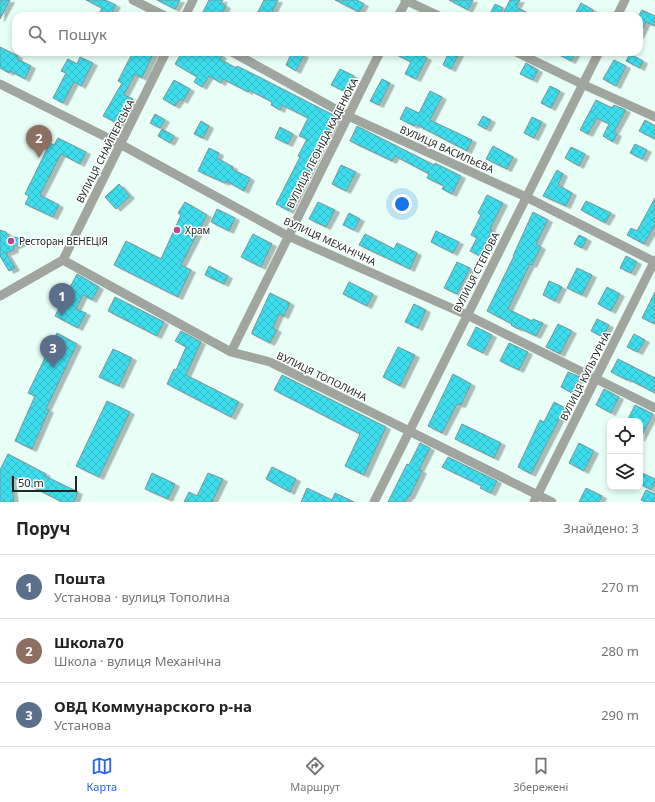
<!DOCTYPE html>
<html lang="uk">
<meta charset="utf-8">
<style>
:root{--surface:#fff;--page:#f6f6f6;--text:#222;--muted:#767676;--line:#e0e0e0;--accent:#2563eb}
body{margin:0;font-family:"Noto Sans",sans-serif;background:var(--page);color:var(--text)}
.controls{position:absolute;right:12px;bottom:12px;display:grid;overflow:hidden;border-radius:8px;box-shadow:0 2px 6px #0003}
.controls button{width:36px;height:36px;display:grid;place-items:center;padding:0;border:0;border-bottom:1px solid var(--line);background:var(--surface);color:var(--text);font:20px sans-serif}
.scale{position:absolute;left:12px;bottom:10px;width:65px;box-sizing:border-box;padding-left:4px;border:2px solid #202825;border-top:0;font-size:11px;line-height:14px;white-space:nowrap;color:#202825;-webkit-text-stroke:3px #fff;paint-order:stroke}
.you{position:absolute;left:402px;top:204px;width:14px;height:14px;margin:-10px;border:3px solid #fff;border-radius:50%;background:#1a73e8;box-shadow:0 0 0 6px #1a73e833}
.badge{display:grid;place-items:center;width:26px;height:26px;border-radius:50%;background:var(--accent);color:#fff;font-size:13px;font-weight:700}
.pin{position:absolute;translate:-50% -33px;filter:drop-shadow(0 1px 2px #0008)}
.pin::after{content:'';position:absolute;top:21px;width:14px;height:12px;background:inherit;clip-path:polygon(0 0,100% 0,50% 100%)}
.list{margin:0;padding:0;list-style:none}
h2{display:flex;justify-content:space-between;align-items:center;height:52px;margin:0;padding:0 16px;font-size:17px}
h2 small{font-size:13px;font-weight:400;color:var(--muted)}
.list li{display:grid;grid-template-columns:26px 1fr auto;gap:12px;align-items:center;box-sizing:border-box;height:64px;padding:0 16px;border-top:1px solid var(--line)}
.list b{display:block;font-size:15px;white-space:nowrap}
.list p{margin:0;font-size:13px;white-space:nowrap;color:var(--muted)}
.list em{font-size:13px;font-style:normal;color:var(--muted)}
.icon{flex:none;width:22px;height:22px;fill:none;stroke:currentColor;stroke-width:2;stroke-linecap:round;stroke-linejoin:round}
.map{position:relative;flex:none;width:655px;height:502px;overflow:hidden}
.search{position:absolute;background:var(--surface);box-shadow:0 2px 6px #0003;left:12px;right:12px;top:12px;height:44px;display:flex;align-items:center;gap:10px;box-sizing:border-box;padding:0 14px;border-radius:12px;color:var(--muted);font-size:15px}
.sheet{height:244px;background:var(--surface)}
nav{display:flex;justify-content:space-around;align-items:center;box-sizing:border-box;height:56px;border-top:1px solid var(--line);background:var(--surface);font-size:11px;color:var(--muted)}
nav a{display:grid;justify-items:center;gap:2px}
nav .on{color:var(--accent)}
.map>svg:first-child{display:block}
.building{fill:url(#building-cross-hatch);stroke:#7b9395;filter:url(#shadow)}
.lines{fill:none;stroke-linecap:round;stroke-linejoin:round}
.street{stroke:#a0a59d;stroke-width:9}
.poi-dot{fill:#be4497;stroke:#fff;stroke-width:1.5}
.labels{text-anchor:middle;stroke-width:3;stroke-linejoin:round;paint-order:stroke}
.street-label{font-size:10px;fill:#202825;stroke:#fff}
.poi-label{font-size:10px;fill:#202825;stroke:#fff;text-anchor:start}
</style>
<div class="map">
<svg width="655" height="502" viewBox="0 0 655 502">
<defs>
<pattern id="building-cross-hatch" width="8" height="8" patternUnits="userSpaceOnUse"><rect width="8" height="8" fill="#3edded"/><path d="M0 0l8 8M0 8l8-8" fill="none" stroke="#36becb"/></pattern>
<filter id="shadow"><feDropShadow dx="4.5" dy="2.5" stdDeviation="0" flood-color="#0004"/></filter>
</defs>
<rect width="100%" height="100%" fill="#e7fff6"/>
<path class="building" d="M0,0h10l-10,19z
M86,0h19l11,5 -6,11h-12l4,-8z
M157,0h23l-5,9z
M209,0h14l-2,3 5,3 -5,10h-20z
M264,0h14l-8,16h-14z
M335,0h22l7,4 -5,8z
M449,0h24l-5,10z
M510,0h10l-4,7 18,9h-22l-8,-4z
M581,3l12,7 -3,6h-16z
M495,4l8,4 -5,8h-9z
M642,10l13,6v10l-9,-4 -7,14v-21z
M0,47l18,9 -1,3 14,7 -6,13 -15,-8 -1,2 -9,-5z
M133,52h21l-12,26 -7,-4 -11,21 9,4 -14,25 -16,-8 19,-33 -4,-2z
M182,52h26l6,3 2,-3 6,4 -2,3 16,9 1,-2 28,14 72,37 -16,29 -32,65 -13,-7 24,-47 -2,-1 9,-17 -8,-3 9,-18 -26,-13 -2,5 -9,-5 1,-3 -23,-12 -1,2 -25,-13 -2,4 -12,-7 -7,11 -8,-5 3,-5 -22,-13z
M292,52h7l5,3 -8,16 -10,-6z
M391,52h25l11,6 -11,21 -11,-5 6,-12z
M449,52h11l-9,17 -8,-4z
M554,52h22l-5,9z
M630,54l13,7 -3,7 -14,-7z
M80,57l13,6 -12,23 -7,-4 -11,21 -10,-5 13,-25 -5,-2 7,-12 9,5z
M614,60l12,6 -10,20 -13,-7z
M526,63l12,7 -5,10 -13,-6z
M340,69l14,7 -8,16 -15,-7z
M382,79l8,4 -11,22 -9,-4z
M174,80l16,9 -7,12 -3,-2 -5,7 -12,-7z
M550,86l10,5 -9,17 -10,-5z
M430,91l12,6 -12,23 42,20 -5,11 -52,-27 -1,2 -14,-7 6,-12 13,6z
M596,100l16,8 2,-3 12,5 -12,22 3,2 -4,8 -10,-6 6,-12 -12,-6 -9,16 -8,-4z
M155,114l10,6 -5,8 -10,-5z
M483,116l8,4 -5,9 -8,-4z
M532,117l10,5 -8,16 -10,-5z
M645,120l10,6v13l-16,-8z
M201,121l8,5 -6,12 -9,-4z
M357,126l77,39 1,-2 26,13 -9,18 -10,-5 2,-3 -17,-8 2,-4 -34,-18 -3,5 -42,-20z
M280,127l13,7 -5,10 -13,-6z
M162,129l12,7 -4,7 -12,-7z
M58,138l28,14 -6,12 -19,-10 -21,41 19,10 -6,12 -28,-13 4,-8 -4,-2 25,-51 4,2z
M635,144l12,6 -5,9 -12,-6z
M493,146l20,11 -6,12 -21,-10z
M571,147l14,7 -6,12 -14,-8z
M209,148l10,5 -2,5 16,9 -1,2 18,9 -6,13 -18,-10 -1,2 -27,-12z
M341,165l15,7 -10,19 -14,-7z
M557,170l6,4 -5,11 14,8 -6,13 -23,-10z
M119,184l11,12 -14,13 -11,-12z
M487,195l16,8 -13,26 2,1 -12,26 -10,-5 7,-13 -6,-3 10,-20 -3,-2z
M655,198v27l-11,19 -17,-9 4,-7 6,3z
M586,201l25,12 -6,10 -24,-13z
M185,202l22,13 -26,50 10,5 -13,27 -64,-32 12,-24 35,18 20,-44 -3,-2z
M318,202l17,8 -9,17 -17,-8z
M217,209l18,9 -6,13 -18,-9z
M533,212l15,8 -12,24 5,3 -9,18 -2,-1 -22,45 24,12 1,-2 10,4 -7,13 -17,-8 -1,1 -7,-4 1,-1 -25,-13 27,-55h-1z
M349,213l11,6 -6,11 -11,-5z
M0,230l6,2 2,4 21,4 -16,7 1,3 -8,3 9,15 -6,3 -9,-15z
M436,231l23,11 -6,11 -22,-11z
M253,234l19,10 -11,23 -20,-10z
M365,234l29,15 3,-6 20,10 -7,16 -51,-24z
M579,235l8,4 -5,9 -8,-4z
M626,256l11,6 -6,11 -11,-5z
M457,262l13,6 -13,26 -13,-6z
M209,266l19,10 -4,8 -19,-9z
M577,268l15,7 -10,20 -15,-7z
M77,274l22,13 -7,13 -9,-5 -7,14 10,4 -8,15 -23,-12z
M549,281l13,6 -7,14 -12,-6z
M349,282l24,12 -6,12 -24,-12z
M607,287l13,7 -9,17 -13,-7z
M655,292v32l-13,-6z
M270,293l20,10 -6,13 -5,-2 -6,14 4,2 -7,13 -18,-9v-2z
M115,297l49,25 -7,14 -49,-25z
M414,304l12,6 -8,18 -13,-6z
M597,319l12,6 -6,12 -12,-6z
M558,324l14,7 -12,23 -14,-7z
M476,327l16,8 -9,18 -16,-8z
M181,331l20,11 -15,33 53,27 -8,15 -64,-33 7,-15 2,1 10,-23 -11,-6z
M57,333l20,11 -31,65 3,1 -17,39 -17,-8 20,-45 -7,-3z
M634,334l11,6 -7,12 -11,-5z
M509,343l19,9 -9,18 -19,-9z
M398,347l17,8 -15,31 -17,-9z
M113,349l19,9 -13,28 -20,-9z
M618,359l37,19v15l-27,-14 -1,1 -16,-8z
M568,372l12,5 -8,16 -11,-6z
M453,374l18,10 -10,21 -4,-1 -15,29 -14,-7z
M282,375l104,52 -22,48 -19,-9 15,-32 -86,-44z
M604,389l15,8 -8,16 -15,-8z
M107,401l23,11 -31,65 -23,-11z
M554,402l11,6 -34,66 -13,-7 22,-47 4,2z
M635,405l18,9 -13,25v-18h-13z
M462,424l39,19 -7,15 -39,-19z
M420,443l10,5 -11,22 3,1 -12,25h-1l-4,6h-17l19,-38 2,1z
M579,443l15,8 -10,20 -15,-8z
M8,454l38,20 -1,2 33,16 -4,10h-12l-51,-26 3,26h-14v-32z
M448,457l49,24 -6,12 -11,-5 2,-2 -40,-19z
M272,467l24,12 -6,13 -24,-13z
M152,473l23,11 -7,15 -23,-10z
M208,473l15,6 -11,23h-28l5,-10 8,4z
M642,473l13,6v3l-4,8 -11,-6v-7z
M307,488l25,12 3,-7 19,9h-53z
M586,488l16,8 -3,6h-20z
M646,490l9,4v8h-10l-4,-2z"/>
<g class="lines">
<path class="street" d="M133,0l32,16
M405,0l34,16
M185,16l8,-16
M398,16l9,-16
M617,16l8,-16
M232,52l116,64 178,81 129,65
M516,52l66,32 73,33
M0,84l120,60 168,92 179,79 188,93
M63,260l103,-208
M0,296l63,-36 168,92 39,10 282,140
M231,352l149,-300
M374,502l225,-450
M534,502l121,-242"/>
</g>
<g class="poi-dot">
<circle cx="177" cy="230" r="4"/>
<circle cx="11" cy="241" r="4"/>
</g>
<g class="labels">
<g class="street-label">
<text transform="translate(322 143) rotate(-63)" y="4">ВУЛИЦЯ ЛЕОНІДА КАДЕНЮКА</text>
<text transform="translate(447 149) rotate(24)" y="4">ВУЛИЦЯ ВАСИЛЬЄВА</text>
<text transform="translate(105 151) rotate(-63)" y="4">ВУЛИЦЯ СНАЙПЕРСЬКА</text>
<text transform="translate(330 241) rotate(25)" y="4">ВУЛИЦЯ МЕХАНІЧНА</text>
<text transform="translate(476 272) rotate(-63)" y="4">ВУЛИЦЯ СТЕПОВА</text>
<text transform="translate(322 376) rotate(26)" y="4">ВУЛИЦЯ ТОПОЛИНА</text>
<text transform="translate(585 376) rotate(-63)" y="4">ВУЛИЦЯ КУЛЬТУРНА</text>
</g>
<g class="poi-label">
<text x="185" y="234">Храм</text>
<text x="19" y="245">Ресторан ВЕНЕЦІЯ</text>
</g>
</g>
</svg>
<div class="controls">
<button><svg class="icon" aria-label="locate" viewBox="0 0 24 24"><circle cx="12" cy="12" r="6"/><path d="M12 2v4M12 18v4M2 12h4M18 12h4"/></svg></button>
<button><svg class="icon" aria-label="layers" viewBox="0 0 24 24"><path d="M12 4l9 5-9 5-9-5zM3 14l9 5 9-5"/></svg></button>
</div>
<div class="scale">50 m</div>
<div class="you"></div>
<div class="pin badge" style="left:62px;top:316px;background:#5c6f8a">1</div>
<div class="pin badge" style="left:39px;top:158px;background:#8d6e63">2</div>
<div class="pin badge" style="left:53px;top:368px;background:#5c6f8a">3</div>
<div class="search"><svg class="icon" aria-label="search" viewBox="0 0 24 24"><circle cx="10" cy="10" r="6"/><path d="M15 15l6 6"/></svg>Пошук</div>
</div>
<section class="sheet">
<h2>Поруч<small>Знайдено: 3</small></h2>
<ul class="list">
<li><span class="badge" style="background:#5c6f8a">1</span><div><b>Пошта</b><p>Установа · вулиця Тополина</p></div><em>270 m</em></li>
<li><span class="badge" style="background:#8d6e63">2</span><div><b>Школа70</b><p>Школа · вулиця Механічна</p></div><em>280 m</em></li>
<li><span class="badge" style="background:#5c6f8a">3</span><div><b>ОВД Коммунарского р-на</b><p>Установа</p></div><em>290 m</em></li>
</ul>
</section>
<nav>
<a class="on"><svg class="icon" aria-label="map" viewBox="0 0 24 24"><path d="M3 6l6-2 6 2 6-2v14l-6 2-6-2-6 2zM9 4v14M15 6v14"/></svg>Карта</a>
<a><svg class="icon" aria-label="directions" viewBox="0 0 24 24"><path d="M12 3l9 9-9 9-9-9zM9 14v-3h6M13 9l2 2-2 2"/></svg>Маршрут</a>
<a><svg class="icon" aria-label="saved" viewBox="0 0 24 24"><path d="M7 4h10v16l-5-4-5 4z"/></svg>Збережені</a>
</nav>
